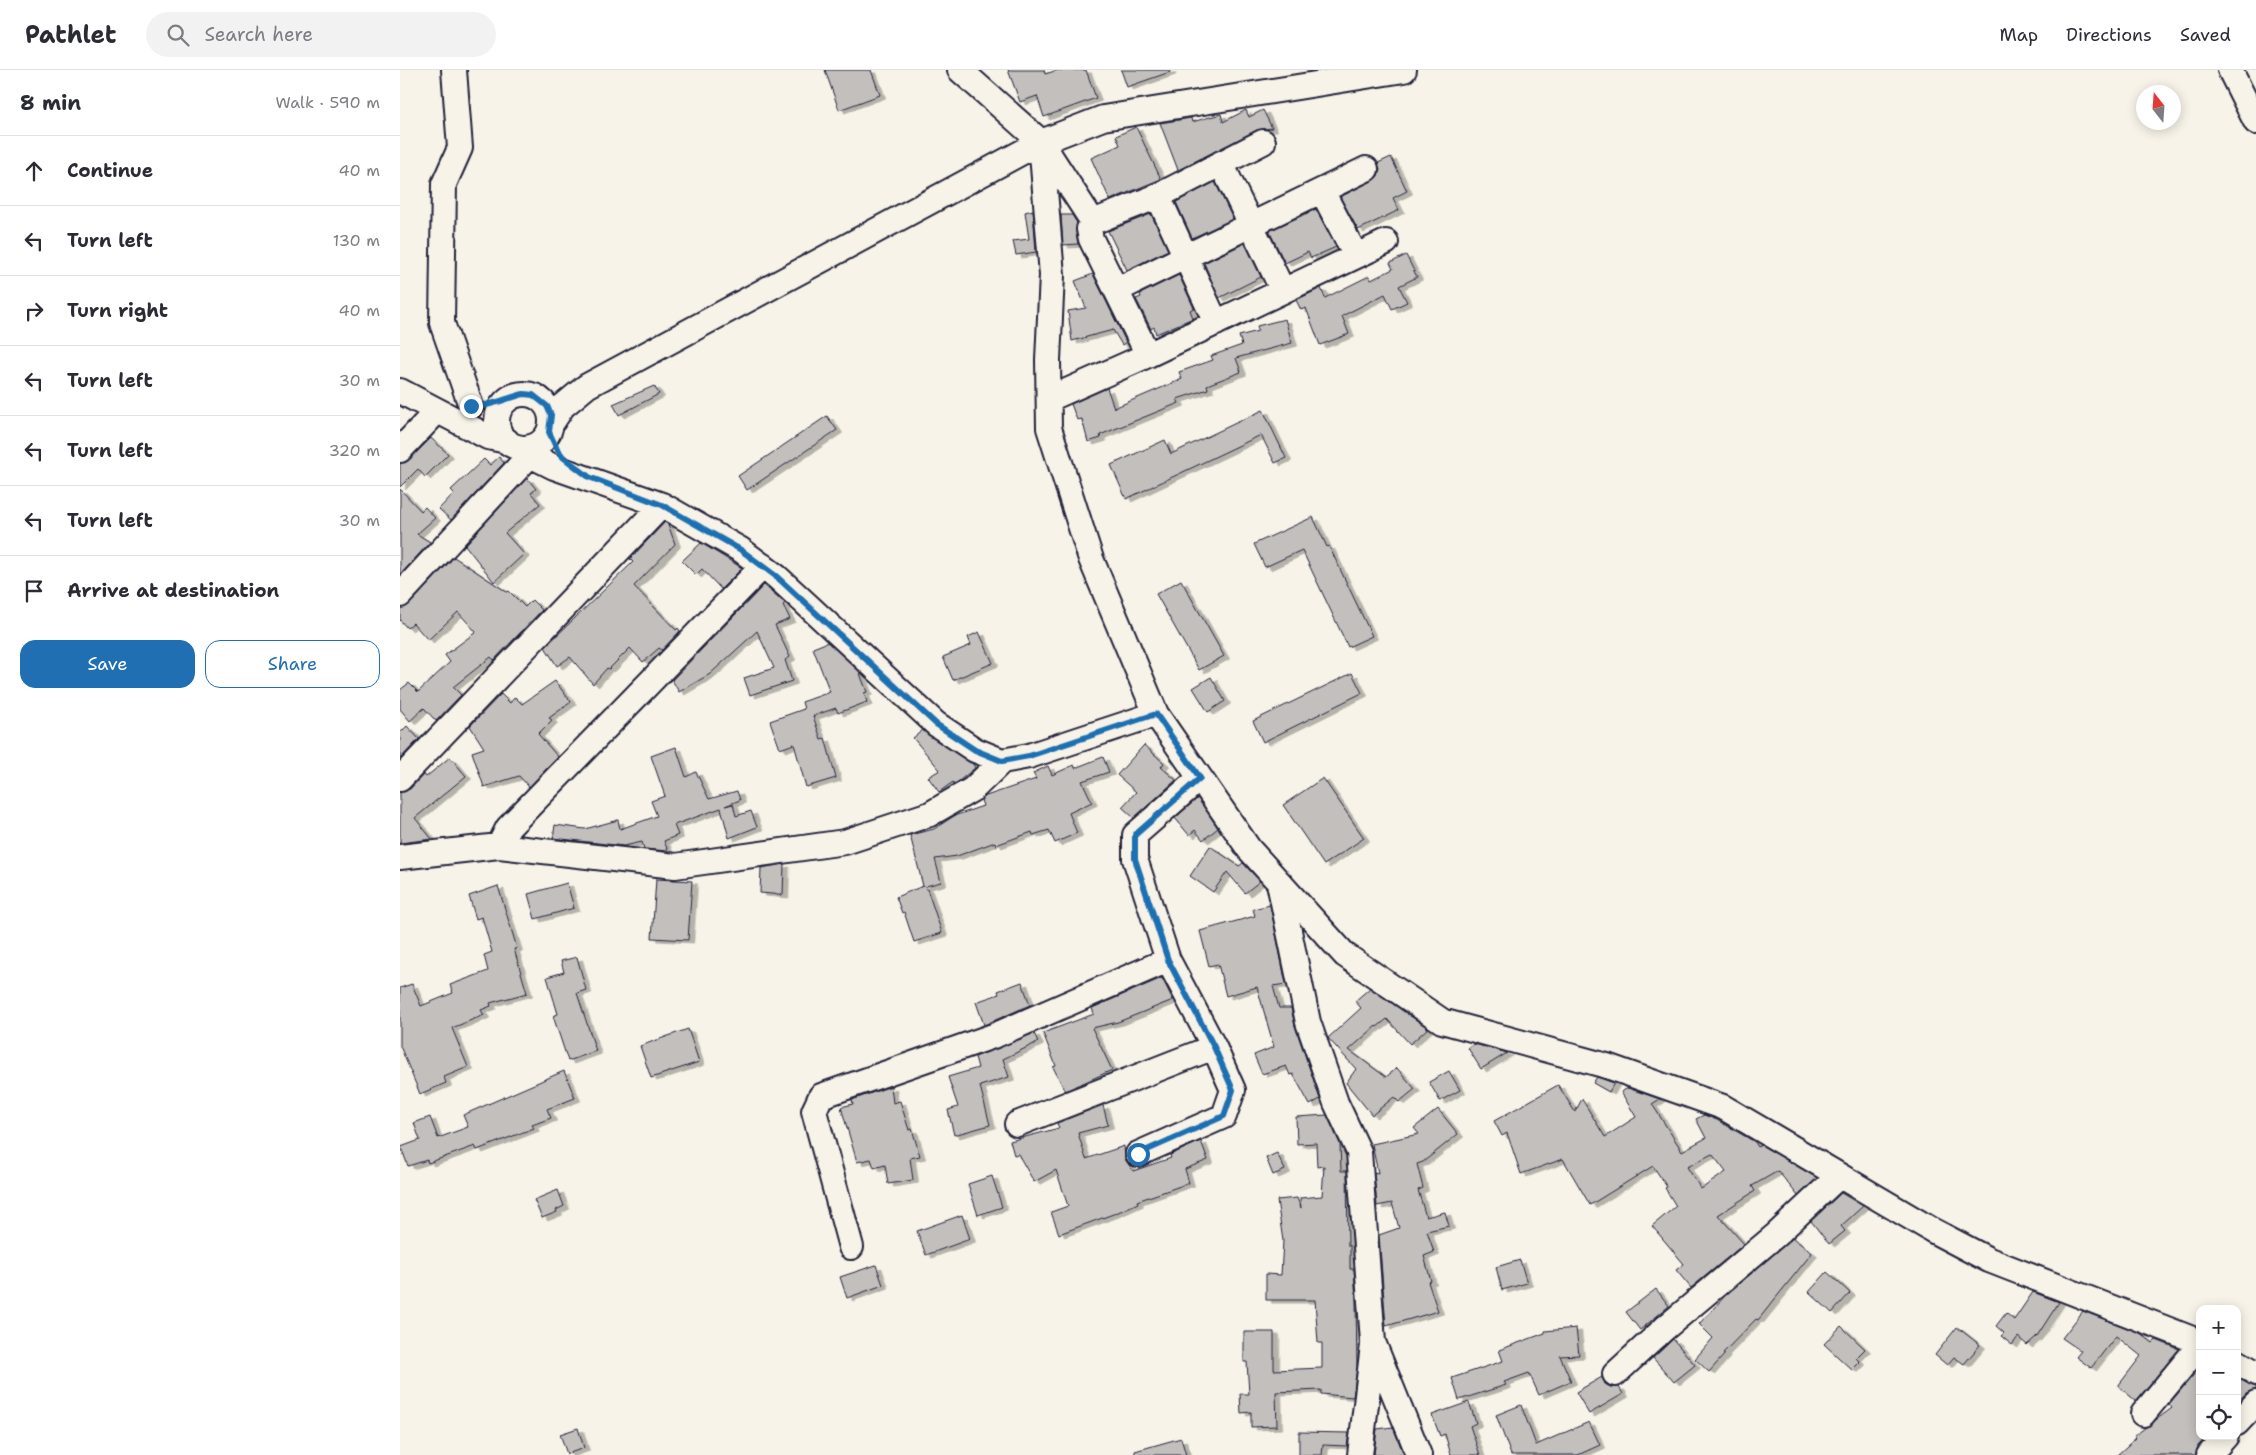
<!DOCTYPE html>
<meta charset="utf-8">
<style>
:root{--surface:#fff;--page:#f2f2f3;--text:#2b2b33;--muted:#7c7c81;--line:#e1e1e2;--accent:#1f6fb2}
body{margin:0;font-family:"Shantell Sans",sans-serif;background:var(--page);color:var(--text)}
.controls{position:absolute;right:15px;bottom:15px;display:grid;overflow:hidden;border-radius:10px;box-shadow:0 2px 12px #0003}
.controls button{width:45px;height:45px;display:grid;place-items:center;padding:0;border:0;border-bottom:1px solid var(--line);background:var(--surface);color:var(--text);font:25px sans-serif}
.compass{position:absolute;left:1736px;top:15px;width:45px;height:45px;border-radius:50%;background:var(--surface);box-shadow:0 2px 12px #0003;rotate:343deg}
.stop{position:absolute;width:15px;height:15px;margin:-11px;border:4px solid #1f6fb2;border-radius:50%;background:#fff}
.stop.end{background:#1f6fb2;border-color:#fff;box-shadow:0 1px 5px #0008}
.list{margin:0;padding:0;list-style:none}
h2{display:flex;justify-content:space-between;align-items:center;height:65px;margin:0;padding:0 20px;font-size:21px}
h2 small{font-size:16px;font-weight:400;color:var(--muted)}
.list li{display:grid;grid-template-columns:32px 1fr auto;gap:15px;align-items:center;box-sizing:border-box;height:70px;padding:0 20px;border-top:1px solid var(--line)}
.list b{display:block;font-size:19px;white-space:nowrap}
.list em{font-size:16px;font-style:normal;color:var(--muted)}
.actions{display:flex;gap:10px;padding:15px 20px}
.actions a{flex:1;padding:11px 0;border:1px solid var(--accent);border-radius:15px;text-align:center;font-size:18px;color:var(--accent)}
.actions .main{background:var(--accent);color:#fff}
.icon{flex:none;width:28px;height:28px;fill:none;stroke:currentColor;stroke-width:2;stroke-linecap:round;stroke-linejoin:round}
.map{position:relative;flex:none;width:1856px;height:1385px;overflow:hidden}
header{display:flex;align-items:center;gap:30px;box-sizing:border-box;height:70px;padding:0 25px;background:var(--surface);border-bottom:1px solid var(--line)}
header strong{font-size:24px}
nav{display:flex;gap:28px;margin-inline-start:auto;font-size:18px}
.search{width:350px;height:45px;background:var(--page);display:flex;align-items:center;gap:12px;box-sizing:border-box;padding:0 18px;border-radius:28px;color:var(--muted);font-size:19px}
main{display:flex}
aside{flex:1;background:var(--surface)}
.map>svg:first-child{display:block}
.building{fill:#c2bfbd;stroke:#22223b;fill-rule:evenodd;filter:url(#shadow)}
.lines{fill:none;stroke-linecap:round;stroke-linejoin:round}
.minor-casing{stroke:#22223b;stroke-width:28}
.minor{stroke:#f7f3e8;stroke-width:24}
.route{stroke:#1f6fb2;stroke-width:6}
</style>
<header>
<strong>Pathlet</strong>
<div class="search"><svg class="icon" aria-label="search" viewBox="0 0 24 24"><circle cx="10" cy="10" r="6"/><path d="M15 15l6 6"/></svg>Search here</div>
<nav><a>Map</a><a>Directions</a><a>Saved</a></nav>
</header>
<main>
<aside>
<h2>8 min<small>Walk · 590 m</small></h2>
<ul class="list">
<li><svg class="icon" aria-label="ahead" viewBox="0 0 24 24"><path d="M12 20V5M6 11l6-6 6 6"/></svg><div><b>Continue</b></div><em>40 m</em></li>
<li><svg class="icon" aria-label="left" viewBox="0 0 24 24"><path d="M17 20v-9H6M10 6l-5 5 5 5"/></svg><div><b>Turn left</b></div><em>130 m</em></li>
<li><svg class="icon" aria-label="right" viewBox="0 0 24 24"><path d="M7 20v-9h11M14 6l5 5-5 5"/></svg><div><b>Turn right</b></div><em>40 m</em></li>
<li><svg class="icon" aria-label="left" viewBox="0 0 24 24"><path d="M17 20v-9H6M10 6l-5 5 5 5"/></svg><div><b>Turn left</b></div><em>30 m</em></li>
<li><svg class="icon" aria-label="left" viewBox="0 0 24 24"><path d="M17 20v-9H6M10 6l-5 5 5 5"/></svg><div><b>Turn left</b></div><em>320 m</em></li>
<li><svg class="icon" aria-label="left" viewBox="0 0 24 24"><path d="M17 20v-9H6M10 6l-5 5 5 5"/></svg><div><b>Turn left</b></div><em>30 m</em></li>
<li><svg class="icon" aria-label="arrive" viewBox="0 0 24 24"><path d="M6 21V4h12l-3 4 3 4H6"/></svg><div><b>Arrive at destination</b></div></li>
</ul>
<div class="actions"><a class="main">Save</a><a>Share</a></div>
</aside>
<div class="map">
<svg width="1856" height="1385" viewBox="0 0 1856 1385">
<defs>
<filter id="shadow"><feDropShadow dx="5.5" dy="3" stdDeviation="0" flood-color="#0004"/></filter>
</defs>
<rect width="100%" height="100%" fill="#f7f3e8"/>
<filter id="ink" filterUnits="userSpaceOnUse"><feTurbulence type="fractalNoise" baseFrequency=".02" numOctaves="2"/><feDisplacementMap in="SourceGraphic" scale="10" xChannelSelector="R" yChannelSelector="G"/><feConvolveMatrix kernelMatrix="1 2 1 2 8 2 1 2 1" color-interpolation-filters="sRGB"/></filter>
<g filter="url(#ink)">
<path class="building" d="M425,0h46l9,25 -41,15z
M608,0h36l1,4 13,-4h28l10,28 -52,19 -7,-21 -17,6z
M721,0h49v2l-43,15z
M846,40l3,7 14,-7 9,18 -15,2 -79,40 -18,-47 31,-5 1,4 29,-8 2,8z
M736,57l25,52 -51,21 -19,-42 29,-13 -4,-9z
M991,87l16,34 -14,7 6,12 -41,20 -18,-33 32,-16 6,-5 2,-6 -2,-7z
M815,112l18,37 -41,19 -16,-36z
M916,139l20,38 -25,11 -3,-6 -23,11 -16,-32z
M633,140l3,42 -20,3 -3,-14 16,-2 -4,-27z
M751,144l17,36 -41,20 -19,-39z
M661,145h11l5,8 -1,9 2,12 -15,1z
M845,173l16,34 -42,21 -15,-35z
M1006,185l11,22 -18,9 8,16 -15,7 -7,-15 -43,22 7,18 -29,11 -14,-37 -5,2 -5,-10 25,-12 4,10 44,-22 2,4 22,-11 -3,-6z
M693,204l33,68 -4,3 -9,-15 -41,11 -4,-30 18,-3 -11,-27z
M779,205l15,33 -4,2 3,8 -37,16 -2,-7 -3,2 -15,-30 5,-2 -1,-3z
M885,249l7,24 -56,15 5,14 -34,13 1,4 -31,10 2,4 -79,32 1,3 -13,4 -6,-23 -5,1 -6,-16 36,-16 7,20 68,-29 -3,-7 34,-12 -2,-4 31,-11 -3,-9 19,-5 -1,-5z
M254,316l5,8 -40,21 -6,-11z
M863,340l23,48 -11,5 -14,-28 -135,64 -15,-34 54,-25 6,14z
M427,346l10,14 -90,60 -9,-14z
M31,368l17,16 -23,23 -7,-8 -18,18v-24l10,-4z
M99,387l5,6 -53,57 -12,-11 15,-16 -3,-3 33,-31 6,6z
M127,408l9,11 -5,4 9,11 -35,29 19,21 -30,28 -29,-37z
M0,419l21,22 4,-4 10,11 -18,16 13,8 -30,33z
M913,447l14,30 2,-1 43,90 -24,11 -46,-97 -37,17 -11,-23z
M265,452l3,2 7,20 -41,42 42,44 2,-2 2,3 -18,19 -3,-2 -16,14 -13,-14 -21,21 -2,-1 -14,16 -23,-27 -13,9 -12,-19 88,-85 -3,-3z
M301,473l41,25 -21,21 -19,-20 -6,6 -14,-14z
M54,487l53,35 2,-1 16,16 7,-7 10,10 -48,50 -3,-3 -38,30 8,8 -25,26 -12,-13 -14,13 -10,-12v-19l9,-7 9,9 32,-30 -5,-7 31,-23 -18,-20 -30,28 -15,-17 -6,5 -7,-8v-12l10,-4z
M781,510l43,76 -25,14 -43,-76z
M364,515l21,18 -2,2 7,14 -15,6 15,32 -5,3 7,21 -42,14 -6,-17 30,-10 -17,-37 -47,43 -31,18 -7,-12z
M579,562l14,31 -40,17 -10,-23 28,-12 -3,-8z
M428,572l31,29 8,21 -3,1 3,9 -29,11 -2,-5 -23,8 8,23 4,-1 11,40 -30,9 -12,-43 -14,5 -10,-28 34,-12 -2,-7 28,-10 -17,-44z
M952,603l10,20 -99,49 -10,-21z
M811,607l14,24 -17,11 -15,-24z
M155,611l16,21 -22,16 3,2 -14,14 20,23 -29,30 -10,-11 -35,11 -12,-35 12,-4 -14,-22 31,-32 9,9 5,-6 7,7z
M7,656l12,13 -19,20v-26z
M523,660l50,34 2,4 -16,13 -5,3 -1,-2 -14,10 -11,-15 12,-7 -27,-32z
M744,675l20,18 -3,4 15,13 -42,38 -12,-11 14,-15 -19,-17z
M276,677l10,30 10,-5 13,27 28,-8 3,9 -15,6 8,-2 3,12 15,-5 6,16 -28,11 -8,-30 -47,17 4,10 -14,6 4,10 -24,-2 -2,-7 -18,4 -71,-8 2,-13 30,4 33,-9 2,9 37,-13 -6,-15 14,-5 -14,-40z
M50,687l16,19 -51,42 17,21 -32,4v-51l10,-3 14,-15 2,3z
M703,687l6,15 -27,9 10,21 -23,11 8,20 -22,10 -6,-13 -16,5 -1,-3 -36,13 -1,-3 -38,14 -22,3 6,23 -15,4 16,47 -28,9 -10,-30 -2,1 -6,-16 27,-11 -13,-51 24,-6 20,-13 29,-10 -2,-6 5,-4 50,-17 -3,-6 15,-7 4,9 22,-10 1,3z
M923,708l41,60 -40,27 -41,-60z
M798,728l20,30 -15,12 -8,-10 -6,5 -14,-17z
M810,776l29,20 4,-3 17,18 -15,12 -18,-21 -14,20 -23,-16z
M384,794l-1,31 -23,-2 1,-25z
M256,809l36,2 -4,59 -36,-2z
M167,813l7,25 -39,11 -7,-25z
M98,816l19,62 -3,1 13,44 -37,10 1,3 -10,4 3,5 -32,13 16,39 -24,10 2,6 -26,11 -20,-48v-58l12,-4 9,22 32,-13 -3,-8 38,-14 -4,-16 8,-3 -10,-35 -6,2 -7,-23z
M870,835l16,79 -13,2 6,22h12l4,18 25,73 -10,6 -17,-31 -3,1 -4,-9 -24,8 -8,-19 20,-8 -17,-60 -31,9 -8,-32 -9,2 -9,-35 55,-15 -2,-7z
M177,887l9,33 -9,3 19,58 -28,10 -15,-45 5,-2 -11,-37 17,-5 -3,-11z
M762,908l11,22 -55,22 -26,6 20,42 -47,21 -12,-24 3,-1 -13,-33 51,-19 -2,-6z
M622,912l8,23 -46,20 -8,-23 23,-8 -1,-3z
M970,918l58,40 -18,16 -23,-25 -10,8 -1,-1 -27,24 37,27 11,-9 18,21 -16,13 -5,-5 -22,18 -26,-32 10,-14 -28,-31 33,-30 -6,-7z
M288,959l11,33 -48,16 -11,-32z
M634,963l4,9 -35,17 6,18 -29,9 10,39 -36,10 -6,-25 10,-3 -10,-30 30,-9 -3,-11z
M1074,974l33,9 -26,16 -13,-21z
M164,1001l11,27 -28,11 4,9 -19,7 2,3 -57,22 -2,-4 -47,17 -1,-3 -19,6 -7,-19 19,-7 -6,-17 16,-6 8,21 30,-11 -5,-12z
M1049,1001l11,19 -20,11 -11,-19z
M1197,1007l17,6 -5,9 -16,-9z
M1158,1015l17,27 7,-13 23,38 31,-20 -15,-25 7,-4 32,11 -8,5 30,47 24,-13 -10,-19 8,-4 13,5 38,22 3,5 3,-2 56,33 -19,18 -20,-25 -26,15 3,5 -37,24 26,29 -53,44 -15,-18 8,-6 -32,-38 24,-20 -11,-18 2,-1 -14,-21 -63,39 -27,-46 -42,15 -14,-41 -5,3 -8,-15zM1312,1084l14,18 -25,17 -14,-22z
M491,1016l2,17 7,-2 9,29 3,-1 8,27 -10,2 3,22 -25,4 -3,-19 -11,3 -3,-9 -14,3 -16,-55 12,-3 -1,-4z
M703,1035l5,20 -30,8 8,26 38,-13 1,13 8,12 38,-13 -1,-3 31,-14 7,19 -23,9 4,14 -52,18 1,2 -22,10 -57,21 -8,-22 17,-6 -12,-36 -22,12 -16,-28 -4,1 -4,-14 49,-13 -2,-5z
M1038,1039l20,25 -35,28 -6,2 6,24 -5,2 8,27 19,-5 4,14 -22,5 7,21 -10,4 7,25 -3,1 10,29 -52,15 -7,-91 20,-7 -7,-25 -15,3 -3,-34 4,1 -6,-29 47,-10 -5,-6z
M927,1045l13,29 1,27h6l1,75 2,-1v24h4l2,32 1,66 -4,30 -32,-3v-4l-45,2 1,34 -26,1v-15l-10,1 -1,-19h9l-2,-32h-3v-30h30v38l48,-2v-25h-4l-3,-43h-49v-26l15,1 2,-34 -6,-41 20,-2 4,10 -1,-10 22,-2 2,-30 -7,1 -1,-24 -19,1 -1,-27z
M877,1083l8,17 -12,5 -7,-17z
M592,1106l10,31 -24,8 -10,-31z
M158,1120l6,16 -8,4 1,2 -15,6 -8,-18z
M1441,1123l22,13 -22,20 4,5 -16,13 -18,-23z
M562,1145l8,24 -44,16 -9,-24z
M1393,1168l19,15 -54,67 -2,-1 -33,34 2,1 -16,18 -14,-13 18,-21 -14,-14 27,-29z
M1120,1190l7,23 -25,7 -6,-23z
M476,1195l7,20 -36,13 -7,-21z
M1427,1202l23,21 -18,20 -23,-21z
M1256,1219l13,17 -29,24 -14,-18z
M1633,1222l26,10 -22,34 -10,9 -9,-8 -6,8 -11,-9 3,-3 -8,-7 10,-13 8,7z
M1683,1241l57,22 13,10 3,-3 23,9 -43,52 -18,-15 23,-30 -25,-20 -25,32 -15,-11 5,-6 -19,-13z
M1441,1256l24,23 -9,9 4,4 -8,8 -28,-26z
M1557,1257l23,18 -16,19 -10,-7 -7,8 -12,-10z
M1176,1258l3,27 -19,1 11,25 -32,14 -10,-22 -25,9 2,3 -47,15 -7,-22 51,-17 -4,-11 46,-17v-2z
M1273,1269l22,26 -21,17 -21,-24z
M1800,1297v69h7l-9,10 -2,9h-79l19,-17 -2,-2 38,-28 -3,-4z
M1202,1307l3,7 6,3h8l4,7 -34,20 -13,-22z
M1837,1308l19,9v3l-10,3 -9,10z
M1069,1332l7,21 -6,3 10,29h-29l-6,-21 -5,2 -8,-21z
M1121,1335l15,40 53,-23 11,23 -22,10h-67l-15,-40z
M993,1357l11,28h-30l3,-26z
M178,1358l6,20 -17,6 -7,-20z
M899,1362l50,1 -2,13 -24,-1 -1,10h-23z
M781,1368l5,17h-51v-4z"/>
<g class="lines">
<g class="minor-casing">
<path id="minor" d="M54,0l6,78 -16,36 -2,139 29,83
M560,0l81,72 52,80
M1830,0l26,52
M641,72l11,133 -4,85 1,68 42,131 65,155 93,135 96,106 97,66 165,45 116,41 209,123 57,30 211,82
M821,93l62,128
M922,121l34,65
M758,126l58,127
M717,220l249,-121
M748,285l-57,-116 -2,-10 4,-7 65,-26 105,-54
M0,321l88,46 19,4
M97 351a27 27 0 1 1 54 0a27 27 0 1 1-54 0Z
M649,329l99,-44 238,-113
M151,354l12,-18 24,-20 454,-244 62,-24 301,-48
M122,378l8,7 24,12 108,38 79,45 36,27 159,147 39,26 27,11 27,-5 127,-42
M0,380l37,-39
M0,525l130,-140
M0,709l262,-274
M99,776l9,-18 255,-262
M0,787l99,-11 176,20 170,-24 85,-28 43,-25 29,-28
M879,813l29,139 28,81 23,49 14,190 46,113
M617,1054l197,-77
M738,1084l86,-38 9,-26 -19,-43 -46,-87 -33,-101v-24l65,-57
M451,1177l-37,-136 7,-15 175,-61 172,-75
M1837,1292l19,11
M1215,1304l50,-46 111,-93 63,-59
M1743,1344l57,-69
M1837,1353l19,-20
M960,1385l13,-110
M1809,1385l17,-19"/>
</g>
<use href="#minor" class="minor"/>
</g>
</g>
<g class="lines" filter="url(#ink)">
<path class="route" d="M71,336c20,1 35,-8 53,-12l9,1 14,11 4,9 -2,17 7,15 7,10 26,20 73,28 79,45 36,27 159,147 39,26 27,11 27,-5 127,-42 44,64 -65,57v24l33,101 46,87 19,43 -9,26 -86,38"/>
</g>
</svg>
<div class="controls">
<button>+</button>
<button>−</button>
<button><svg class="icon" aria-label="locate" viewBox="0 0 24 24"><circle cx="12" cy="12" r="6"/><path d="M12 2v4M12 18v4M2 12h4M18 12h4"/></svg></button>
</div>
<svg class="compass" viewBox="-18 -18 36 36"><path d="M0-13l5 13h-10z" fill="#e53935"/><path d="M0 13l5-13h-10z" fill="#7c7c81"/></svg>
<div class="stop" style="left:738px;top:1084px"></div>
<div class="stop end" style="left:71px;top:336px"></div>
</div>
</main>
